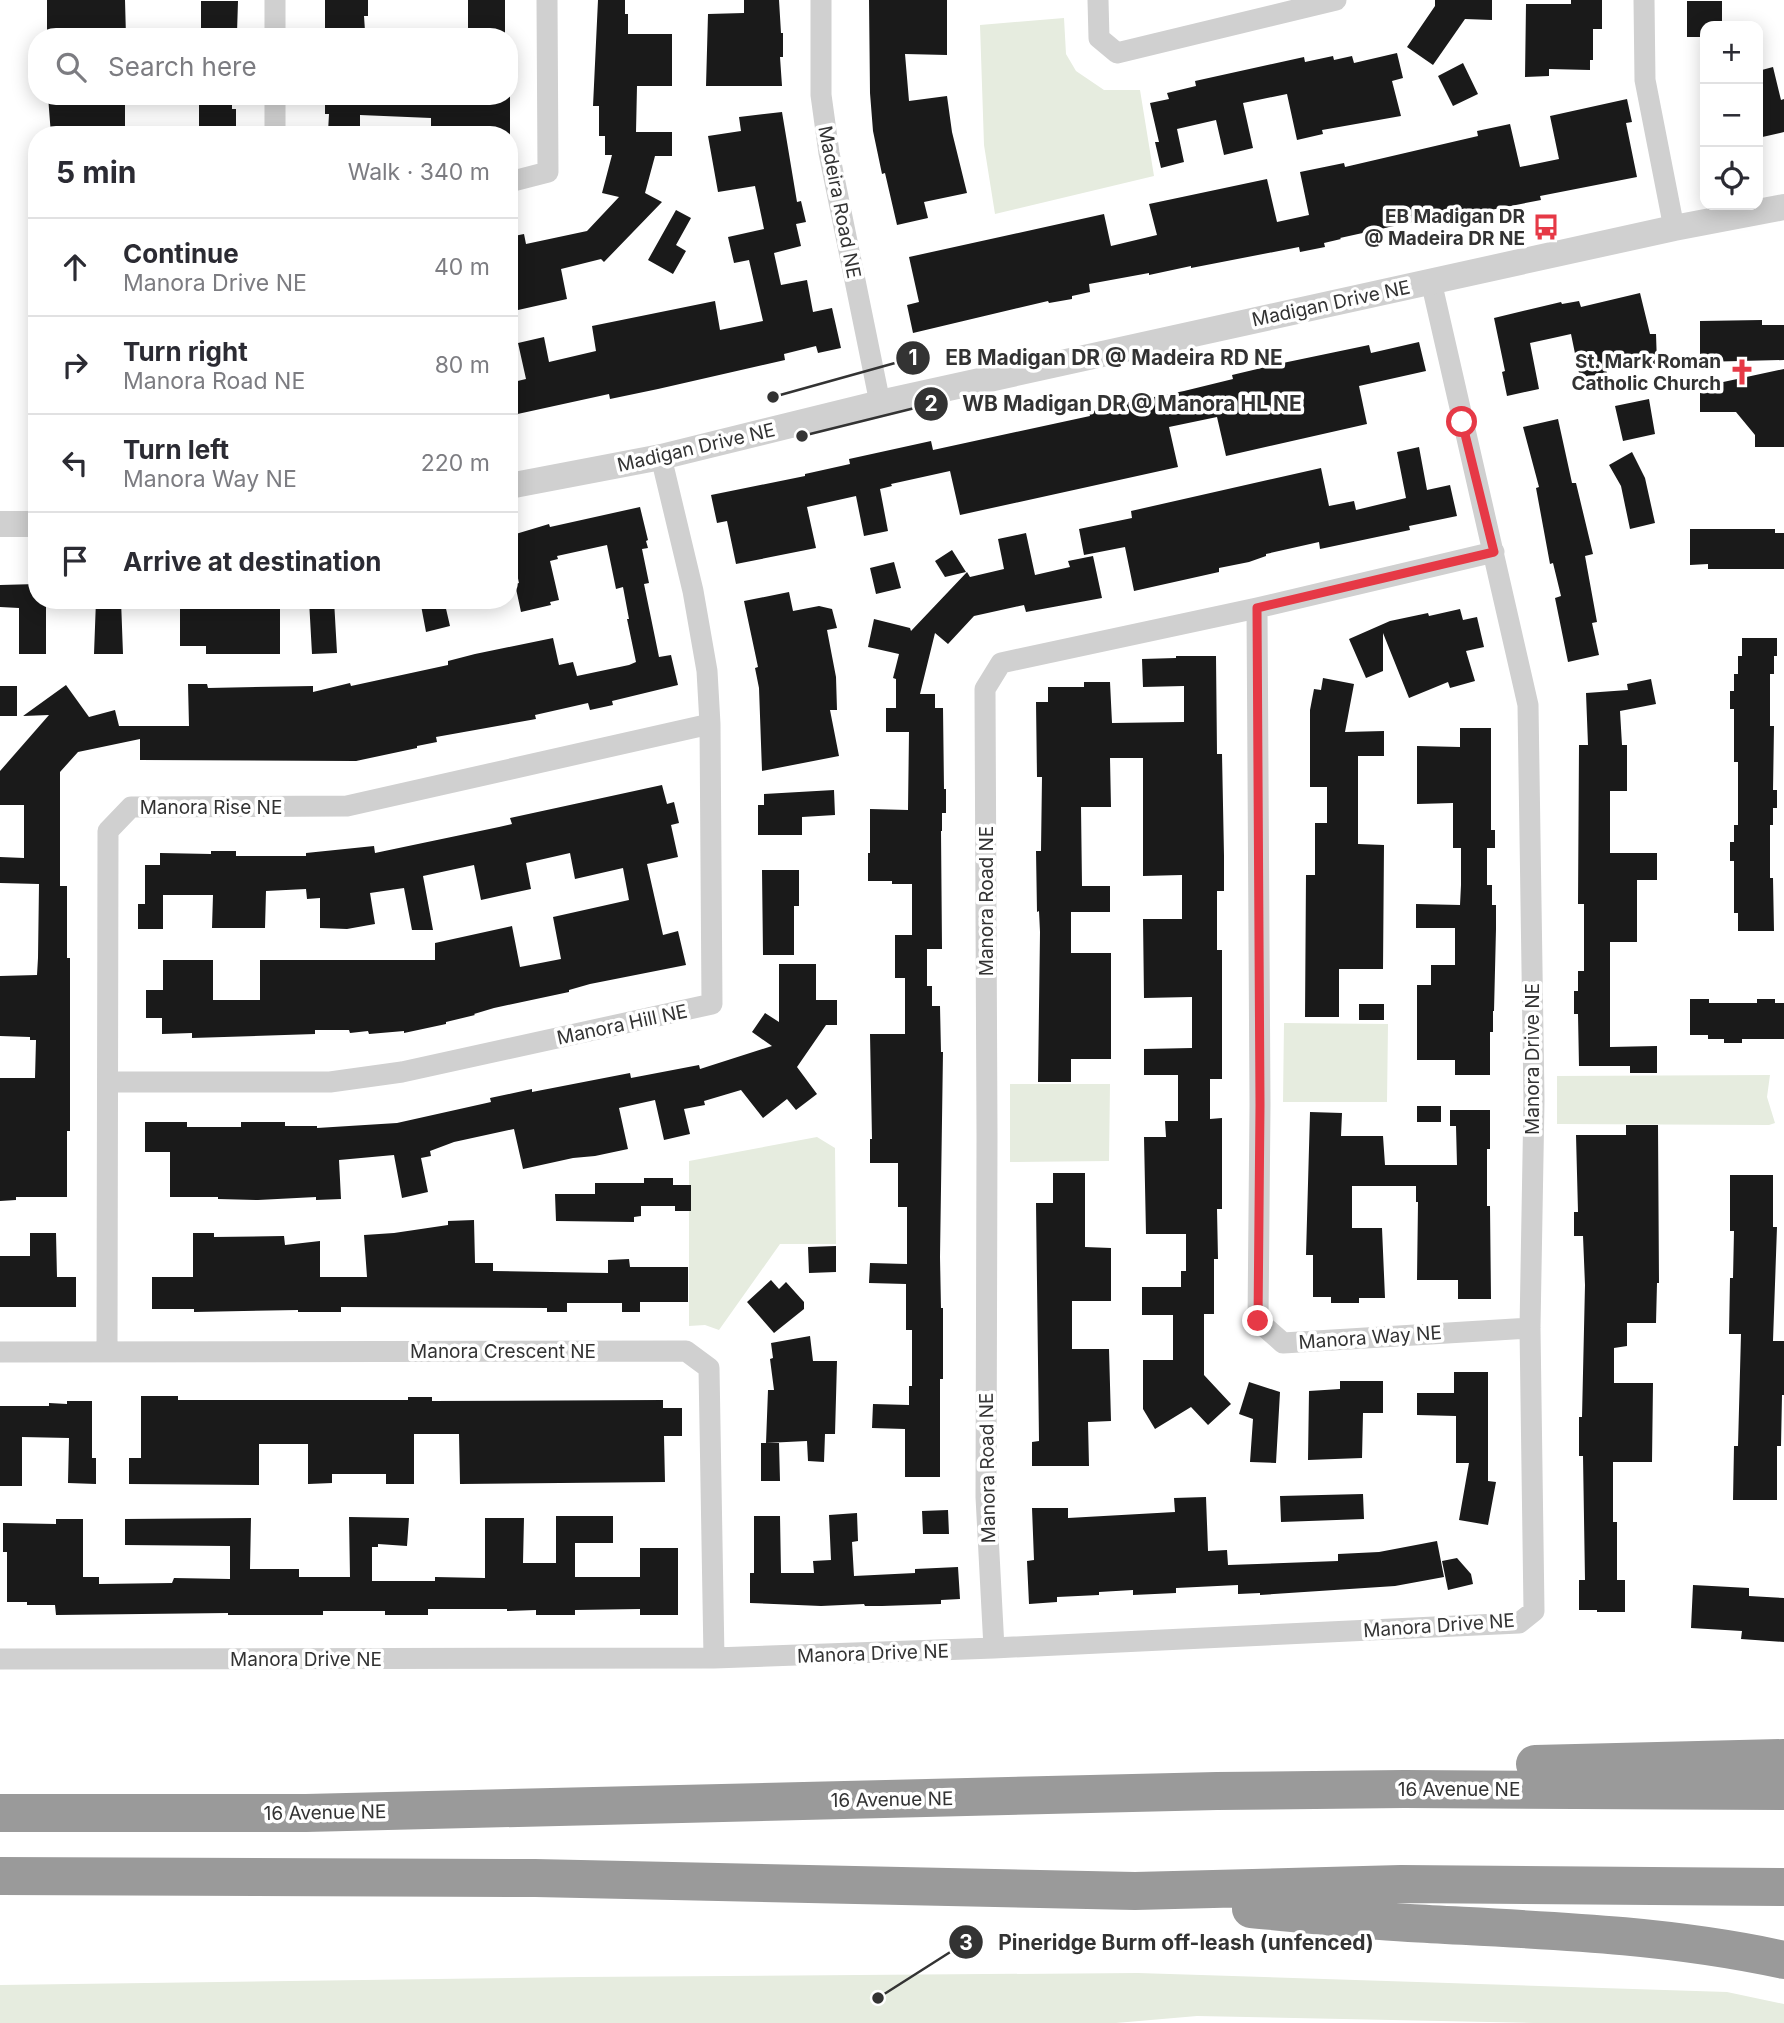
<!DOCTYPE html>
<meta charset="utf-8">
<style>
:root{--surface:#fff;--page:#f7f7f7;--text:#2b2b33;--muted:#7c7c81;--line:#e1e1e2}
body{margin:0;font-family:Inter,sans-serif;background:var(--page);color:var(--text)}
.controls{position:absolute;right:21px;top:21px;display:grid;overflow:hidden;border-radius:14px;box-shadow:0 4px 18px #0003}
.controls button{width:63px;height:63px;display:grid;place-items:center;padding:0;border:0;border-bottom:2px solid var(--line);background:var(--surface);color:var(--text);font:35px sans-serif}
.stop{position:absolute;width:21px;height:21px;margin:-16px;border:5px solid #e63946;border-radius:50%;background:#fff}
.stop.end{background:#e63946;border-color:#fff;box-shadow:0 2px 7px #0008}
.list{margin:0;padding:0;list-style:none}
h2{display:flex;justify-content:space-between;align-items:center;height:91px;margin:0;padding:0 28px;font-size:30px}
h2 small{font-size:23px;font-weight:400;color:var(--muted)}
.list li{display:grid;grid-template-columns:46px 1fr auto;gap:21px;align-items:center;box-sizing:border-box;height:98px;padding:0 28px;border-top:2px solid var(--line)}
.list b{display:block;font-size:26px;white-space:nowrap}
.list p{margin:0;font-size:23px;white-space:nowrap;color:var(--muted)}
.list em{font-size:23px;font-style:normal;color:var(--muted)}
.icon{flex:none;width:38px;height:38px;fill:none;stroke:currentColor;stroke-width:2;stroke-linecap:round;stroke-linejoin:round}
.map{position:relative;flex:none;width:1784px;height:2023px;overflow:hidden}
.search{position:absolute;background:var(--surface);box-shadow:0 4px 18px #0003;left:28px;top:28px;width:490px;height:77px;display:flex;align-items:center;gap:18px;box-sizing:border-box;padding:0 24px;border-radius:28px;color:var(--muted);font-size:26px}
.panel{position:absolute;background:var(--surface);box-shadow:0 4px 18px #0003;left:28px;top:126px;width:490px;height:483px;border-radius:28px}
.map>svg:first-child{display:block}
.green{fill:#e6ecdf}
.building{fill:#1a1a1a}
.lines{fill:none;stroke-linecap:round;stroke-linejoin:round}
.minor{stroke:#d0d0d0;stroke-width:21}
.tertiary{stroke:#d0d0d0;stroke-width:26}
.motorway{stroke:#9a9a9a;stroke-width:38}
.route{stroke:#e63946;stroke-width:9}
.labels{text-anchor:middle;stroke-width:7;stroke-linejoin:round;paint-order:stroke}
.street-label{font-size:19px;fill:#333;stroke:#fff}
.poi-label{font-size:19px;font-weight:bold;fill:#333;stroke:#fff;text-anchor:end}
.leader{fill:none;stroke:#333;stroke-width:2.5}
.callout-dot{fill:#333;stroke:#fff;stroke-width:2.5}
.mark-label{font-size:21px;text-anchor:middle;font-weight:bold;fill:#fff}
.callout-label{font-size:21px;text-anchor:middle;font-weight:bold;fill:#333;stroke:#fff;stroke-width:7;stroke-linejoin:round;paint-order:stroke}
</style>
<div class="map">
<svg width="1784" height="2023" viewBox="0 0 1784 2023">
<rect width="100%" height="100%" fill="#fff"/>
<path class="green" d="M1064,18l2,36 10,17 28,19h36l14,86 -159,38 -11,-69 -4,-120z
M1284,1023l104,1 -1,78h-104z
M1770,1075l-3,22 8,26 -6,2 -212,-1v-48z
M1010,1084h100l-1,77 -99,1z
M817,1137l18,11 1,96h-56l-61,86 -14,-5 -16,1v-165z
M1138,1973l589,19 57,12v19h-250l-337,-7 -81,7h-1116v-38l581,-8z"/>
<path class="building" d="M47,0h78l1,37h-79z
M325,0h43v16h-4l1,15h-40z
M468,0h37v37h-37z
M598,0h27v14h3v20h44v52h-35l-1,46h36v24h-17l-10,37 17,9 -58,60 -3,-3 -40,10 6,30 -49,11 -9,-39v-34l15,-3 2,10 61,-13 32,-34 -17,-4 10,-38h-7v-19h-6v-30h-6z
M744,0h35l2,33h2v24h-3l2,29h-76l2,-72 36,-1z
M869,0h78v55l-42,-1 4,47 38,-5 5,36 15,61 -43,9 4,16 -31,7 -12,-52 -3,1 -9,-43 -3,-38z
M1435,0h57v20l-27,-1 -32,46 -26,-18 28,-41z
M1571,0h31v29h-9v31h-3v10l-41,-1v7l-24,1 1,-73h45z
M201,1h37l-1,32h-36z
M1687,1h35v25h-17v11h-18z
M1397,53l6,25 -11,3 9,35 -79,14 1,4 -26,6 -10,-46 -44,9 10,45 -29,7 -8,-35 -39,9 7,33 -23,6 -6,-26h4l-9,-39 19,-4 -2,-6 29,-7 -1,-5 109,-24 1,5 28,-6 1,4 18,-4 2,7z
M1463,63l15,31 -25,12 -15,-30z
M1773,67l8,33 3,-1v33l-26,6v-67z
M48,96h77v39h-74z
M199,96h33v13h4v22h-9v4h-28z
M325,96h185v39h-79v-17l-71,-3v17h-32l1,-18h-4z
M1627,99l5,23 -6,1 11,54 -97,19 1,4 -96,19 -1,-4 -104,23 1,1 -17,4 1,4 -25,5 -1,-5 -108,21v-2l-42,9v-2l-60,11 1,8 -18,4v3l-23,4 -1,-2 -135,32 -6,-28 12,-3 -10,-45 195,-43 7,32 46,-11 -8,-31 118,-25 10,43 32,-7 -9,-43 44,-9 1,4 133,-31 -1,-5 33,-7 10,43 39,-8 -9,-43z
M782,112l15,90 4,-1 5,21 -10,2 5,22 -27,7 7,32 26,-5 6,32 19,-4 9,40 -23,5 -2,-7 -32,8 1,6 -127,29 -48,10 -1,-5 -96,21 -4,-14v-18l17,-4 -8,-36 26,-6 5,25 47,-11 -4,-25 123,-25 5,29 43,-9 -14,-61 -15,3 -6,-26 36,-8 -9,-43 -37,6 -10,-56 33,-5 -2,-14z
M676,210l15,8 -15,27 10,6 -13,23 -25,-14z
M1640,293l10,41h6l1,30 -52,1 2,8 -27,5 -9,-44 -18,4 -23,5 9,46 -32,7 -5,-24 3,-1 -11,-53 67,-16 1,2 17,-3 2,6z
M1762,320v5h22v35l-84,2v-41z
M1419,342l7,29 -67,15 8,38 -141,32 -9,-39 -48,10 9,40 -218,48 -10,-44 -59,13 1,2 -12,3 8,42 -24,5 -8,-40 -49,11 9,41 -80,16 -9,-43 -10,2 -6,-28 94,-19v-2l45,-10 -1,-5 82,-18 2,9 157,-34 -1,-4 20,-5v-1l75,-15 49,-12 -1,-4 46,-11 91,-19 2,8z
M1784,369v78h-29v-12l-19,-23h-36v-25z
M1649,399l6,35 -32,7 -8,-35z
M1558,419l14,64h4l17,71 -8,2 12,66 -5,1 7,32 -31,7 -13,-64 6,-2 -8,-33 -3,1 -14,-76 3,-1 -16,-60z
M1419,447l8,43 23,-5 7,31 -48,10 1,4 -90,19 -1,-7 -53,12v2l-17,6 -30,6v4l-85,19 -9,-44 -41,8 -5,-26 53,-11 -1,-7 190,-43 8,38 25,-5 2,9 50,-12 -9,-46z
M1632,452l13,26 10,45 -25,6 -9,-43 -12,-21z
M640,507l8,33 -2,1 2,7 -6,1 7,34 -5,1 15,73 12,-2 7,30 -66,16 1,4 -23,5 -2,-7 -53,12 1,4 -100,18 1,5 -20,4v2l-61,13 -216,-1v-21l-62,13 -18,20v114h7v72h3v173h-3v66h-51v3l-16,1v-123h35l1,-38h-6v-3l-30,-1v-60l37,-1 1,-17 1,-74 -39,-1v-26l24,1v-53h-24v-34l49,-56 -26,1 43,-31 23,32 26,-7 4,16h70l-1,-42h19l1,4 105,-2v6l37,-9 1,3 97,-21v-4l27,-7 78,-16 6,27 14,-3 4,14 52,-11 7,-3 -9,-43h2l-6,-32 -7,2 -9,-44 -50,11 1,3 -8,2 9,39 -9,2 1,3 -30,7 -6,-28 4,-1 -10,-47 40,-12 1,3z
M1690,529h85v4h9v36h-76v-5l-18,1z
M1026,533l9,42 35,-8 -2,-6 25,-5 9,42 -76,14 -2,-7 -50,11 -26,28 -13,-11 -15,61h15v14h8l1,81h2v24h-4v18h-1l1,118h-15v37h5v20h8l1,46h2l-3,205 1,51h2v71h-3v98h-35v-48l-33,-1 1,-24 36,1v-19h3v-56h-6v-46l-37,-1 1,-20 37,1v-57h-9v-44h-28v-24h2l-2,-105h35v-56h-10v-43h17v-51h-20v-3h-24v-28h2v-44l38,1 1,-78h-23v-24h10v-29l-3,-1 6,-24 -31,-7 6,-28 36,9 1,3 56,-59 3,5 34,-8 -6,-30z
M952,550l14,22 -21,5 -10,-16z
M894,562l7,26 -25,6 -6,-26z
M37,584v16h9v54h-27v-46l-19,-1v-22z
M789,592l4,19 26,-5 13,3 5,19 -10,2 9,47 1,33h-7l9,46 -77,15 -3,-83 -4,-20 3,-1 -14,-66z
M96,600h25l2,54h-29z
M180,600h100v54h-74v-8h-26z
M309,600h25l3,53 -25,1z
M420,600h24l6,26 -24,6z
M1460,609l3,11 14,-3 7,30 -18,4 9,30 -25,7 -2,-6 -39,16 -26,-65v38l-17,7 -17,-39 41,-18 38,-8 1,3z
M1742,638h35v18h-3v18h-4v52h4l-1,64h4v18h-4v17h-3v53h3l1,53h-36v-18h-4v-52h-4v-19h4v-17h4v-63h-4v-53h-4v-18h4v-17h4v-18h4z
M1176,656h40l1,98h5l2,102v35h-7v59h5v129h-12v40l12,-1v91h-5l1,50h-4v55h-10v61l27,29 -23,21 -17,-18 -36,22 -12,-20v-49h30v-45h-31v-28h39v-16h5v-37h-40l-2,-97h22l-1,-16h13v-46h-34v-26l48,-1v-51l-48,1 -1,-79h39v-44l-39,1v-118h-33l1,49h-30l1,79h28v26h-39v41h40v106h-40v23h-33l2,-150 -1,-21 -2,1 -1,-61h5l1,-74h-5l-1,-75h12v-15h36v-5h26l2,41 72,-1v-36l-41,1 -1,-28 34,-1z
M1323,678l31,6 -9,48 39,-1v25h-26v88l26,1 -1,124h-44v48h-34l1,-142h9v-52h12v-36h-17v-77l4,-21 7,1z
M1651,679l5,25 -36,7 2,34h5v46h-17v62h47v27h-20v62h-27v105l47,-1v27h-27v-7h-51l-1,-52h-4v-23h4v-20h6v-67h-6l1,-159h9l-2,-52 42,-3 -1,-6z
M0,686h17v30h-17z
M1460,728h31v102h4v18h-8v37h5v20h4v24l-2,82h-1v21h-3v43h-35v-15h-38v-75h14v-20h24v-37h-39v-24l44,1 1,-20v-37h-8v-45l-36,1v-58l43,1z
M662,785l5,19 7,-2 5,21 -8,2 7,32 -31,7 16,71 15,-4 8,34 -96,19 -21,6v2l-75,16 -20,6 1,1 -29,7v2l-42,9v-2l-35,3 -1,-3 -18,2 -1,-3h-34v4l-123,4v-5l-30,1v-16h-16v-28h17v-30h50v40h47v-40h175v-17l77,-17 8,41 41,-8 -8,-42 76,-17 -6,-32 -48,11 -5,-26 -44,10 5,26 -50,11 -7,-35 -51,11 10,54h-21l-8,-42 -34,5 5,31 -28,5 -27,-1v-30l-13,1 -1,-10 -40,2 -1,37h-53l1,-33h-50v34h-25v-25h7v-39h15v-12l51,1v-3h25v5h70v-3l68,-7 1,7 124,-26 13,-3 -2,-6z
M834,790l1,25 -33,2v18h-44v-30h6v-11z
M762,870h37v36h-5v49h-31z
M779,964h37v36h21v25h-11l-29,42 20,27 -21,16 -9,-11 -24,19 -22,-28 -37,11 1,4 -21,4 6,25 -26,6 -9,-40 -36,8 9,41 -33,7 -22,2 -50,11 -9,-40 -60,13 -24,9 1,5 -10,2 7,34 -26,6 -8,-43 -55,5 2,39 -25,1v-3l-58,3 -40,-1v-2h-48v-45h-25v-30h42v5h54v-5h44v4h32v2l80,-5 94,-21 -1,-4 42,-9v3l98,-19 1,5 68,-13 1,4 72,-23 -20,-14 13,-19 14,9z
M1690,999h19v4h48v-4h18v4h9v36h-42v4h-18v-4h-16v-4h-18z
M1359,1004h25v16h-25z
M1417,1106h24v16h-24z
M1450,1110h40v39h-3v57h3l1,93h-33v-19h-41l1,-78h-2v-16h-64v42h30l3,70h-26v5h-28v-6h-18v-42h-7l4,-143 32,1 -1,23h42l2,29h72l-1,-39h-6z
M1626,1125h32l1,158h-2l-1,40h-29v23l-13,2v35h39l-1,79h-39v60h4v58h8v32h-28v-2h-18v-30h6l-2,-124h-4v-39h3l3,-132 -2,-49h-9v-24h4l-2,-77h50z
M1053,1173h32v74l26,1v53h-39v48h37l2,72 -23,1 1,44h-57v-24l7,-1 -3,-238h17z
M1730,1175h43v52h4l-4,114h11v54h-2l-1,51h-4v54h-44l1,-54h4l3,-112h-12l1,-56h3l1,-47h-4z
M644,1178h29v7h18v26h-16v-5h-34v10l-7,1v5l-78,-1 -1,-27h40v-11h49z
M474,1220l1,43h18v8l115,2v-13l21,-1 1,8h58v35h-48v10h-18v-9h-55v9h-20v-4l-206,-1v5h-43v-2l-104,2v-3h-42v-32h41v-44h21v4l70,-1 1,9 35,-4v36h47l-3,-42 30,-2 54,-8v-4z
M30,1233h26l1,44h19v30h-76v-51h30z
M836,1246v26l-27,1 -1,-26z
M771,1280l8,9 7,-7 18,20v7l-30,24 -27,-31z
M810,1336l3,25h24l-2,73h-10l-1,28 -16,-1 -1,-20 -41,2 2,-53h6l-4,-31 3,-1 -2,-15z
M1454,1372h34v109l8,1 -8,43 -29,-5 10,-57h-13v-47l-39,-1v-22h37z
M1340,1381h43v32h-20l-1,45 -54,2 1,-69 31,-2z
M1249,1382l31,10 -4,71 -26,-1 3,-43 -14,-5z
M141,1396h37v4h230v-3h24v4l231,-1v8h19v28h-18l1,46 -205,2 -1,-50h-45v50h-28v-10h-54v9l-24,1v-40h-49v41l-130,-1v-26h12z
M67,1401h25v57h4v26l-28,-1 1,-45 -47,-1v49h-22v-80h49v-3l18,1z
M761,1443h18l1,38h-19z
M1363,1494l1,25 -83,3 -1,-26z
M1206,1497l2,54 19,-1 1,15 110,-4v-7l41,-2 58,-11 7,36 -49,9 -135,9v-2l-22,1v-9l-62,3v5l-43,2v-5l-34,2v3l-42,2v5l-28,2 -2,-43 7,-1 -2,-52h36v10l107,-6 -1,-14z
M948,1510l1,24h-26l-1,-23z
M857,1513l1,28 -6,1 2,34 61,-3v-4l43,-2 2,32 -19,1v4l-59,2h-17l-1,-2 -43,2 -71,-3v-30h4v-57h26l1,57h33l-1,-12 18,-1 -2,-45z
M556,1516h57v27h-38v34h65v-29h38v67h-38v-6l-65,1v5h-39v-5l-29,1v-2h-79v6h-43v-4h-62v4h-95v-2l-172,2 -1,-10h-28v-3h-20v-50h-4v-29l53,1v-5h27v58h16v7l73,-1 2,-5 56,1v-33l-105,-1v-26l126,-1 -1,51h49v8h51l-1,-60 60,1 -2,28 -29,-2v3h-6v34h63v-4l50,1v-60h39l-1,45h33z
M1457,1558l14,16 2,10 -25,6 -6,-29z
M1693,1585l56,3v8l35,2v44l-43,-3 1,-8 -51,-3z"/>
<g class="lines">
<path class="minor" d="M275,0v37
M821,0v95l8,58 51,250
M1098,0l1,38 18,15 219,-53
M1644,0l1,80 29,148
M275,96v39
M509,182l39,-10 -1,-172
M1257,608l3,497 -2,216 25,22 247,-15
M109,1082h221l72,-10 310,-68 -2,-280 -3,-53 -14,-80 -32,-134
M0,1352l686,-1 23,17 5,290
M107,1352l1,-521 23,-24 216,-1 363,-82
M994,1648l-8,-151 1,-361 -2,-447 16,-26 256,-55 237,-56
M0,1659l714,-1 280,-10 525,-25 15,-12 -4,-283 4,-228 -6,-395 -97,-424"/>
<path class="tertiary" d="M509,486l152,-29 219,-54 794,-175 110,-21
M0,524h37"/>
<path class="motorway" d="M1535,1764l249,-6
M0,1813h306l911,-22 187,-2 380,2
M0,1876l535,2 600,13 266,-7 383,3
M1251,1909c53,5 105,11 158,14 126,7 252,10 375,37"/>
</g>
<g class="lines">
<path class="route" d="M1258,1321l2,-216 -3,-497 237,-56 -32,-130"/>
</g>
<defs>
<g id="bus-bare" transform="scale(2.1)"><path d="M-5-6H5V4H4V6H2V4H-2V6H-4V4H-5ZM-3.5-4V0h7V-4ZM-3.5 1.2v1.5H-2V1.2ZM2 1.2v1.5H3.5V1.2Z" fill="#e63946" stroke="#fff" stroke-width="2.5" paint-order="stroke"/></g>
<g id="church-bare" transform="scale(2.1)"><path d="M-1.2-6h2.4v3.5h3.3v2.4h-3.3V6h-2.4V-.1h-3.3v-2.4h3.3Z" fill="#e63946" stroke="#fff" stroke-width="2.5" paint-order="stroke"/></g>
</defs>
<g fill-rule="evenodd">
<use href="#bus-bare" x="1546" y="227"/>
<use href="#church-bare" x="1742" y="372"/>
</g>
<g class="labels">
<g class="street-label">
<text transform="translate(840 202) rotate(79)" y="7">Madeira Road NE</text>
<text transform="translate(1331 303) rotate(-12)" y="7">Madigan Drive NE</text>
<text transform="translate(696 447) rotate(-13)" y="7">Madigan Drive NE</text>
<text x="211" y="814">Manora Rise NE</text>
<text transform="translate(986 901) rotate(-90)" y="7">Manora Road NE</text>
<text transform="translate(622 1024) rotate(-12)" y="7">Manora Hill NE</text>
<text transform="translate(1532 1059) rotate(-90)" y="7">Manora Drive NE</text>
<text transform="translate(1370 1337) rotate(-4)" y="7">Manora Way NE</text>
<text x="503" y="1358">Manora Crescent NE</text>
<text transform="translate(987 1468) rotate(-91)" y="7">Manora Road NE</text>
<text transform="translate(1439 1625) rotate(-4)" y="7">Manora Drive NE</text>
<text transform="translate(873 1653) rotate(-2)" y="7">Manora Drive NE</text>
<text x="306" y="1666">Manora Drive NE</text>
<text x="1459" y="1796">16 Avenue NE</text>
<text transform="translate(892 1799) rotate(-1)" y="7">16 Avenue NE</text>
<text transform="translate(325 1812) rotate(-1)" y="7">16 Avenue NE</text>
</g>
<g class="poi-label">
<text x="1525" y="223">EB Madigan DR<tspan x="1525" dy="22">@ Madeira DR NE</tspan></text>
<text x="1721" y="368">St. Mark Roman<tspan x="1721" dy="22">Catholic Church</tspan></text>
</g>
</g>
<path class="leader" d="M773 397L913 358M802 436L931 404M878 1998L966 1942"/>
<g class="callout-dot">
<circle cx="773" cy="397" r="7"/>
<circle cx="802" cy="436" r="7"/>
<circle cx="878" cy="1998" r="7"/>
<circle cx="913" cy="358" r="18"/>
<circle cx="931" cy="404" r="18"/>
<circle cx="966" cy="1942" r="18"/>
</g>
<g class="mark-label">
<text x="913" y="365">1</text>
<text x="931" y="411">2</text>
<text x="966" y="1950">3</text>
</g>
<g class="callout-label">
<text x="1114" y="365">EB Madigan DR @ Madeira RD NE</text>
<text x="1132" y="411">WB Madigan DR @ Manora HL NE</text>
<text x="1186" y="1950">Pineridge Burm off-leash (unfenced)</text>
</g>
</svg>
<div class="controls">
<button>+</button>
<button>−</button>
<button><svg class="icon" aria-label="locate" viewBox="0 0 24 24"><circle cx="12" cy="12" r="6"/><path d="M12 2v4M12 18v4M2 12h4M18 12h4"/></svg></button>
</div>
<div class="stop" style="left:1462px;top:422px"></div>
<div class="stop end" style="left:1258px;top:1321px"></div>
<div class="search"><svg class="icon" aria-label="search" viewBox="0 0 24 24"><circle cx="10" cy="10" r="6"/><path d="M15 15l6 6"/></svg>Search here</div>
<section class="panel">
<h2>5 min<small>Walk · 340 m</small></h2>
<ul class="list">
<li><svg class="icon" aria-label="ahead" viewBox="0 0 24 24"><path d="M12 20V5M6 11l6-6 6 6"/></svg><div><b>Continue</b><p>Manora Drive NE</p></div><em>40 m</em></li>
<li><svg class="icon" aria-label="right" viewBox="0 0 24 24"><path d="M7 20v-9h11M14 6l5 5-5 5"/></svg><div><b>Turn right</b><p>Manora Road NE</p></div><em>80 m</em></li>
<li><svg class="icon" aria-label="left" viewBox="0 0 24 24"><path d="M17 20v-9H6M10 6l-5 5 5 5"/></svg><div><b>Turn left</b><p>Manora Way NE</p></div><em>220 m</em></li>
<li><svg class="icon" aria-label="arrive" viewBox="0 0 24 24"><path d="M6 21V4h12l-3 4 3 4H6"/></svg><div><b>Arrive at destination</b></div></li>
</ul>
</section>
</div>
